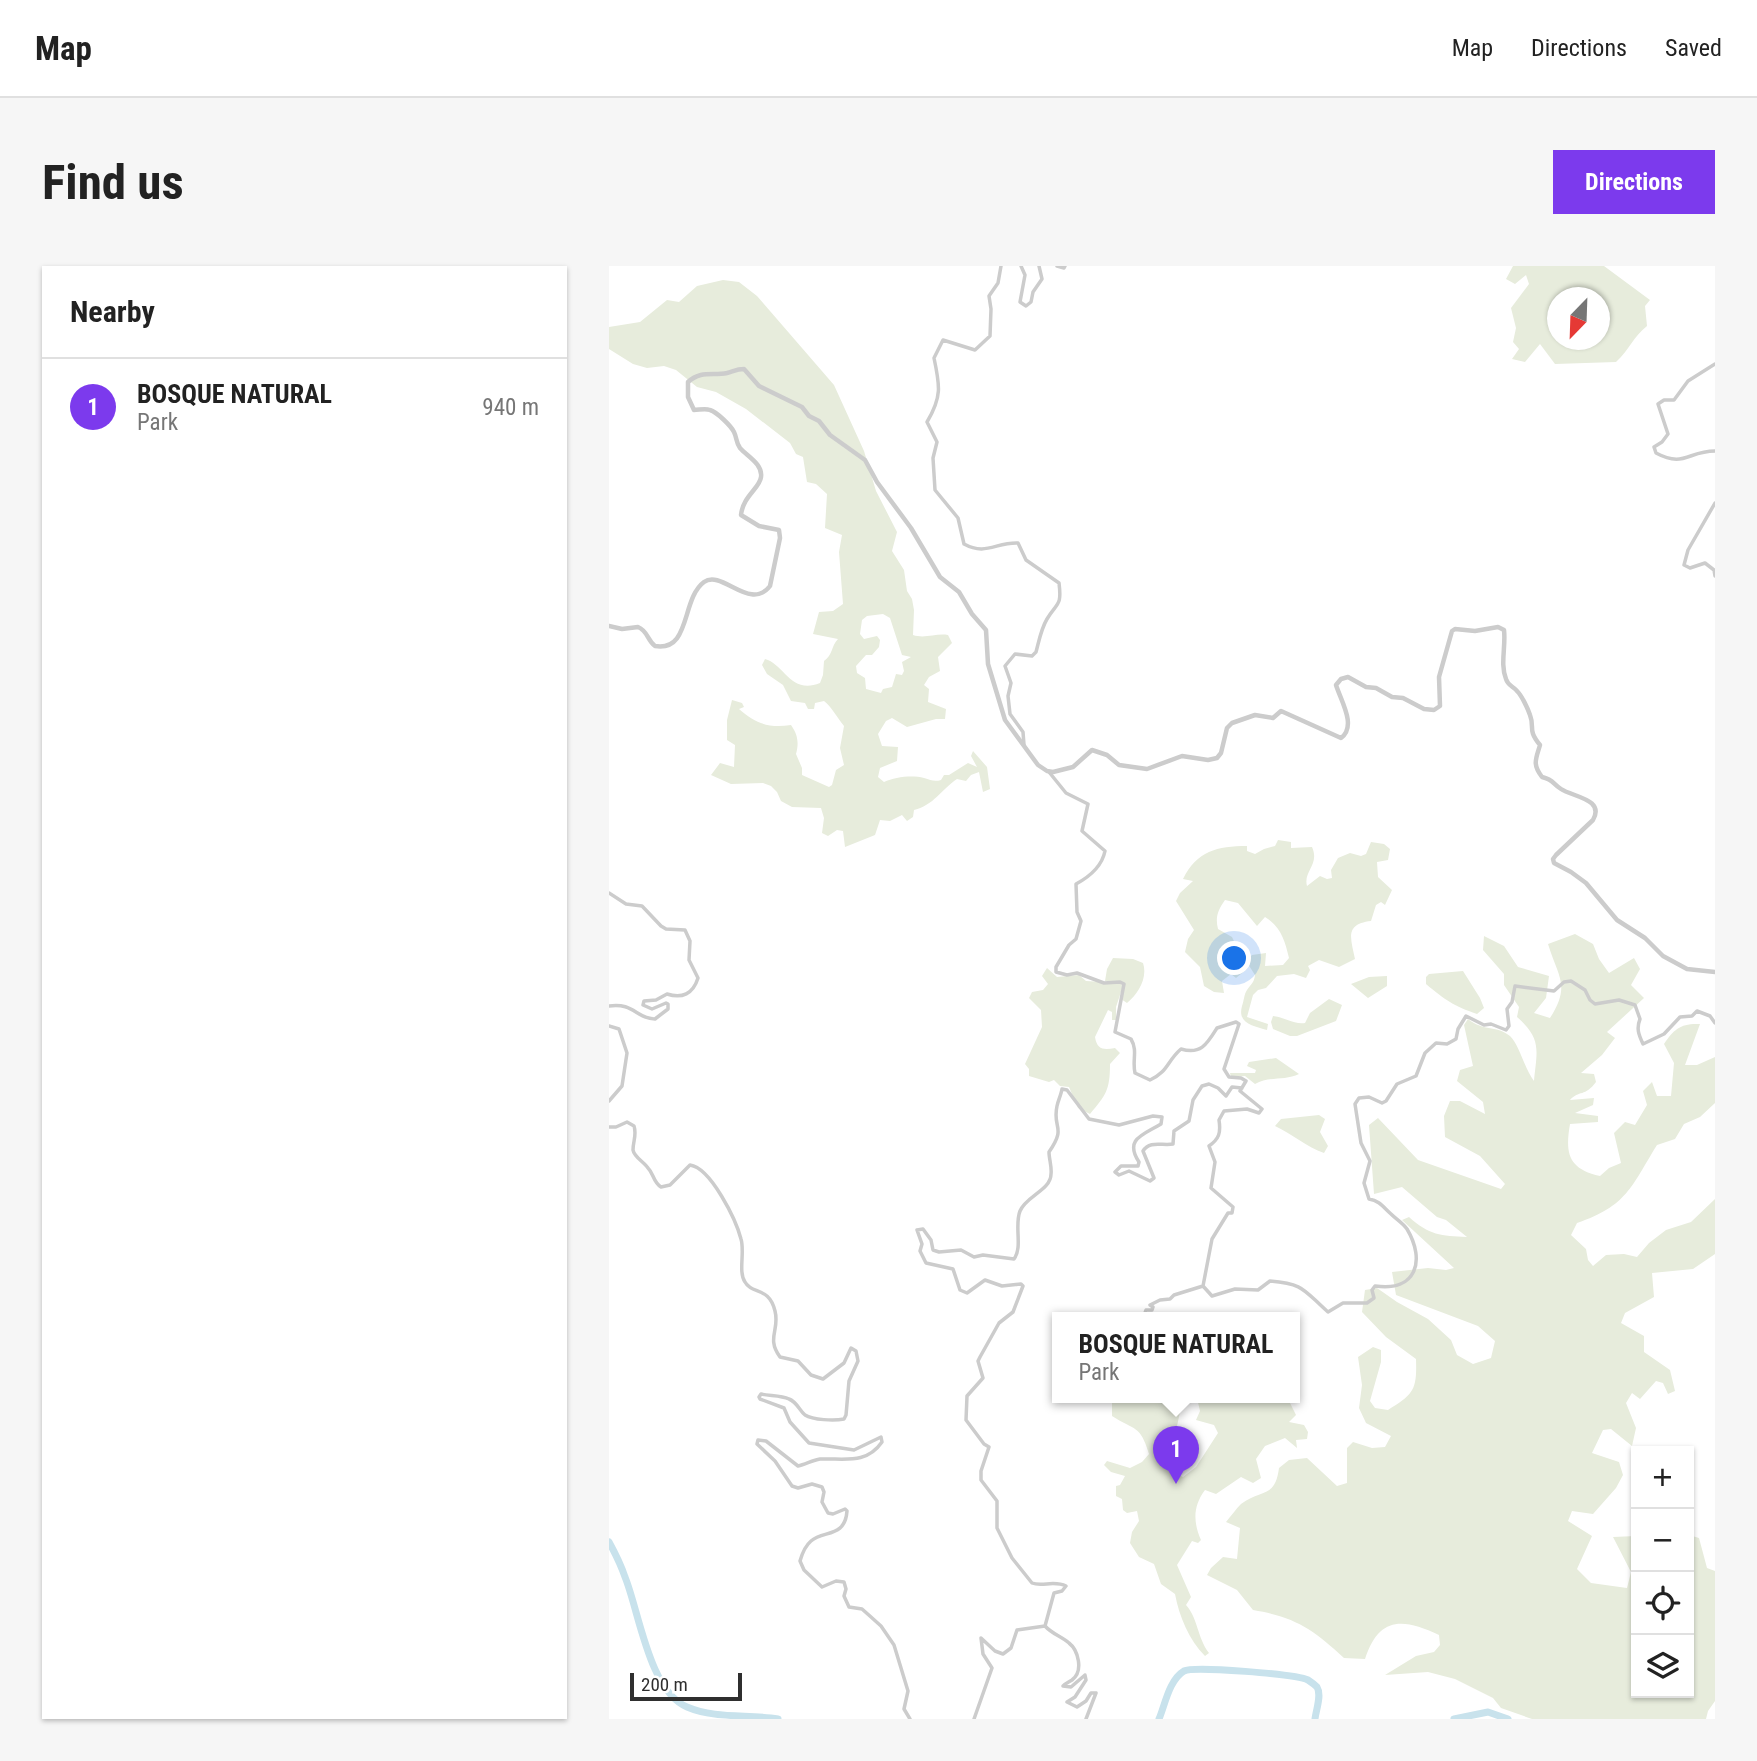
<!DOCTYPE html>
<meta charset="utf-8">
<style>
:root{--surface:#fff;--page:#f6f6f6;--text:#222;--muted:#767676;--line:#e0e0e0;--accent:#7c3aed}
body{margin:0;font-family:"Roboto Condensed",sans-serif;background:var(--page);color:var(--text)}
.controls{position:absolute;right:21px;bottom:21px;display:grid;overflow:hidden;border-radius:0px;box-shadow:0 2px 5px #0004}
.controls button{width:63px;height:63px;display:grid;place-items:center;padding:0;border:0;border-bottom:2px solid var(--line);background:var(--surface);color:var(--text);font:35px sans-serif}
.compass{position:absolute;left:938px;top:21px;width:63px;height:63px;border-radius:50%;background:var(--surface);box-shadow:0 2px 5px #0004;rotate:203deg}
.scale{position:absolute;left:21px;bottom:18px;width:112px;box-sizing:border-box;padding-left:7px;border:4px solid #2f2f2f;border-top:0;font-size:19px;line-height:24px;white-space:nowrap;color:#2f2f2f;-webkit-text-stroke:5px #fff;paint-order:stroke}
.you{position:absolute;left:626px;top:693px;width:24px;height:24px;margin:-18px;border:5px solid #fff;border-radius:50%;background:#1a73e8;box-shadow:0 0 0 10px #1a73e833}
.badge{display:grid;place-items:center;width:46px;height:46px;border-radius:50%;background:var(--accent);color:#fff;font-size:23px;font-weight:700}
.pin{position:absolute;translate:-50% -58px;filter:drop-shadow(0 2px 4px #0008)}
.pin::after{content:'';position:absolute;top:37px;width:24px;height:21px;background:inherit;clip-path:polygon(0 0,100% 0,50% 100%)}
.popup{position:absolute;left:443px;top:1046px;width:248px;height:91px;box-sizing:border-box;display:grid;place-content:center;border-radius:0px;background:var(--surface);filter:drop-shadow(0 2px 5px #0005);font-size:23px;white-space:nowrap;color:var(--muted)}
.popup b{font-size:26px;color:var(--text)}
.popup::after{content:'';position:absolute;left:50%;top:100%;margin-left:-14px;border:14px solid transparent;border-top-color:var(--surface)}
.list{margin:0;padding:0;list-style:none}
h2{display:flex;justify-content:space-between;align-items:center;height:91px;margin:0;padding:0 28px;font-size:30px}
h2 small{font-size:23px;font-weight:400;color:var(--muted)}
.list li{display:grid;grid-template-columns:46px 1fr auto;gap:21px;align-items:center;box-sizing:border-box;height:98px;padding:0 28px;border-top:2px solid var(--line)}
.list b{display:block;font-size:26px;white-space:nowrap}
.list p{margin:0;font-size:23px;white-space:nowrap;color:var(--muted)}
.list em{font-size:23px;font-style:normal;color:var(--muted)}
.icon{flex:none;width:38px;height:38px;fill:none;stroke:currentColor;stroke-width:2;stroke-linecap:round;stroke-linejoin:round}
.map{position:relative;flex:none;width:1106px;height:1453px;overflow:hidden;border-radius:0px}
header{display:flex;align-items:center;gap:42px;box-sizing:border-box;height:98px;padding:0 35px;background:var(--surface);border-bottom:2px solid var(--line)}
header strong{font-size:33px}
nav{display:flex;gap:38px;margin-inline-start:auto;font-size:24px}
.intro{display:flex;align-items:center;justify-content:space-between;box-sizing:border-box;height:168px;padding:0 42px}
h1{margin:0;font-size:49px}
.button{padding:18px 32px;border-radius:0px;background:var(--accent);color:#fff;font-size:24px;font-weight:700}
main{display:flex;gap:42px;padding:0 42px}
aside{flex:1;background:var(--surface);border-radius:0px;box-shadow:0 2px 5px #0004}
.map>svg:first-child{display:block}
.green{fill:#e7ecdc;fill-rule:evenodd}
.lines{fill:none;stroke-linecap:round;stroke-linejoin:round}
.river{stroke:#c8e2ec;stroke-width:7}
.minor{stroke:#ccc;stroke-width:3.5}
.tertiary{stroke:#ccc;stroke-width:4.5}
</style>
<header>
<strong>Map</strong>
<nav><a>Map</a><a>Directions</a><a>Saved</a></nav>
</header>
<div class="intro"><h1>Find us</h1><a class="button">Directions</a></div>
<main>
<aside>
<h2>Nearby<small></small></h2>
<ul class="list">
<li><span class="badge">1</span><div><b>BOSQUE NATURAL</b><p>Park</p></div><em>940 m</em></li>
</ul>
</aside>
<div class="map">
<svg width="1106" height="1453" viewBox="0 0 1106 1453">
<rect width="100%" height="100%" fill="#fff"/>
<path class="green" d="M904,0h91l46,34 -5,6 2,20c-14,11 -17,23 -31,36l-61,2 -15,-20 -15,18 -13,-3 7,-10 -6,-7 3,-14 -5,-20 18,-24 -3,-9 -11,9 -9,-5zM948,32h42v42h-42z
M114,14l16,2 18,14 77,89 30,66 12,40 21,41 -5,19 12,19 3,21 5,8 2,11 -1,25c12,4 23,-2 35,0l4,8 -14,14 2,14 -11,6 -5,8 5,4 -1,13 18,7 -1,10h-9l-29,8 -15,-9 -6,3 -8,13 4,12 16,1 -1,14 -17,7 -2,9 6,5c11,-5 28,-7 40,-4 7,2 10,4 17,2l3,-5h5l19,-12 9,4 -6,-11 2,-5 14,16 3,22 -7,3 -4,-20 -8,3 -5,6 -9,-2c-16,11 -23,26 -43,31l-1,7 -6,4 -5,-6 -12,6 -10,-1 -5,15 -30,12 -2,-16 -6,-1 -9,6 -6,-3 2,-15 -3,-10 -29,-1 -11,-6 -4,-9 -6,-6 -8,-3 -32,1 -20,-9 9,-12 14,4 1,-22 -8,-5v-20l5,-20 10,3 2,4 -5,2c17,15 30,19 52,16 7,10 8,18 5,29l6,14v7l27,12 3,-2 4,-15 8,-5 -4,-17 4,-22c-6,-7 -13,-20 -20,-25l-9,2 -1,6h-6l-3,-6 -14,-2 -8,-16 -16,-11 -5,-9 3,-6c19,5 26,36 55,24l3,-8 1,-14c9,-6 7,-15 14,-22l-25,-5 6,-22 14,-1 10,-7 -4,-52 3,-17 -17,-7 2,-34 -11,-10 -9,-2 -4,-25 -7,-3 -6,-11 -44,-34 -30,-17 -19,-5 -21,-17 -12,-4 -17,2 -14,-4 -24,-15v-22l31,-5 27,-22 12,2 18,-16zM274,348l7,4 12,37 9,2 -9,5 2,9 -2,4 -6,-1 -4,13 -9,2 -2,4 -15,-4 -1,-11 -8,-5 -1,-7 10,-11h6l7,-8 1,-7 -3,-4 -13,3 -4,-5 2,-14 5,-4z
M669,574l13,2v6l21,-1c8,18 -9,24 -5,39l13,-10 7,3 5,-1 -1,-8 7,-12 12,-5 11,3 5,-2 5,-12 13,2 6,5 -2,11 -11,2 1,15 14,13 -7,15 -4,-3 -5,3 -5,16c-27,3 -20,18 -16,38l-16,8 -20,-7 -11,6 2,4 -4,8 -12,-4 -17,2 -11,12 -8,2 -5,5 -6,22 21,7 -1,6c-13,-4 -30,-6 -25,-24 2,-5 2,-12 5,-16 4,-6 7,-7 8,-15l-9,-14 6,-6 14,-2 -1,13 18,-1 6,-7c-4,-17 -8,-31 -24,-41l-8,9 -19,-23 -13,-3c-7,10 -10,17 -7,29l14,8 15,32 -11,9 -5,-4 -9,7 2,12 -10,-1 -10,-6 -4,-19 -15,-15 3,-13 6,-9 -18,-29 4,-8 13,-12 -10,-2c14,-28 34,-33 64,-33v5l8,3 9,-5 11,-3z
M966,668l18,10 6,15 10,14 25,-15 6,11 -9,16 13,13 -37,34 8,6 -13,17 -21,18 13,1 2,8c-11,15 -17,8 -26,18l24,-2 -1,7 -18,8 23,3v6l-28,2c-5,29 -2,45 30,52l9,-8 12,-5 -7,-30 11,-11 10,3 12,-20 -4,-14 9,-9 5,14h14l3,-33 -10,-19c10,-15 17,-21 36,-20l-15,41h12l18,-8v46l-15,14 -16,7 -9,15 -18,6c-26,42 -30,61 -80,78l-6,12 15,14 2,11 5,6 13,-11 18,-1 13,3 12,-14 17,-13 25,-8 24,-23v55l-22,15 -41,4 2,24 -29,16 -4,10 23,13v16l26,18 5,21 -7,3 -5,-11 -7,-2 -16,18 -8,-6 -6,10 10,25 -4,18 -21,-17 -8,1 -11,23 27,9 4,13 -7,13 -23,26 -21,-3 -4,10 24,15 -15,33 14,14 36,5 4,-16 -18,-35 23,-1v157h53v-158l10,3 8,30 8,3v130l-7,10 -2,8h-174l-31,-11 -8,-10 -38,-19 -27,-7 -43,3 31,-19 18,-4 6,-7 -1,-10c-36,-17 -60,-19 -74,24l-21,-1c-31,-29 -49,-41 -91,-48l-16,-20 -30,-15 4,-7 12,-11 14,2 3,-31 -14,-6c5,-6 10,-13 15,-18 20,-15 34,-5 38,-36l10,-8 18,-2 30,28 10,-3v-35l6,-6 19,6 13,-1 6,-11 -25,-13 -7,-15 3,-23 -4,-28 15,-10 8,3v12l-11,39 5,7 13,2c26,-16 29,-20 28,-51l-30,-22 -24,-25 3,-22 12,-2 20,14 31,17 23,21 6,15 16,9 18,-6 4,-17 -17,-15 -82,-31 -4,-23 36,-4 18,2 8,-2 -52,-48 7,-3c20,18 32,19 58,20l-21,-17 -9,-3 -35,-30 -28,7 -5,-69 9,-7 40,42 83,29 4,-5 -25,-28 -35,-19 -1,-21 6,-15h10l25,13 -2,-12 -26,-21 3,-11 13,-4 -9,-41 4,-6c16,13 29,6 42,17 9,8 15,34 24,45 3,-31 8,-42 -17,-64l2,-10 -15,-22v-11l-21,-24 1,-14 20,10 14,21 31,9 -3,22 -12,15 16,5c21,-33 8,-41 -2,-74z
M504,692l20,1 10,4c5,15 -5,31 -16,40l-6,-4 4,-16 -20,-2 2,-12z
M438,702l10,9 22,-2 7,6 34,2 3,3 -7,21v13h-4v-8l-4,-2 -13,27c2,13 9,13 20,11l5,5 -10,11c0,26 -4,31 -20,50l-12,-6 -9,-21 -9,-1 -6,-6 -5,2 -20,-6v-7l-4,-5 17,-37 -1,-17 -12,-12 3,-6 11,-2 5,-6 -6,-8z
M854,705l17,27 4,10 -7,6c-23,-8 -32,-14 -51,-30v-7l3,-3z
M778,710v10l-19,12 -17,-14 18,-7z
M720,733l13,6 -6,16 -39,15h-7l-17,-7 -2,-7 2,-6c11,1 22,9 32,7l5,-10z
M667,792l23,16c-14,7 -30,2 -44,10l-10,-8 -14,1 -1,-4h25l1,-3 -9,-4 2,-4z
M710,849l6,4 -5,13 8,14 -4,7c-17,-6 -32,-19 -49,-27l6,-7z
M503,1132h71l-6,28 8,5 -3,8 -7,4 -7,22 5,8 10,4 13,-10 22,-34 -4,-8 -18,-5 4,-9 -3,-13h80l4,3 7,-2 8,16 -7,7 15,3 4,7 -1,7 -11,1 1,8 -12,-10 -20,8 -9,13 5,19 -8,5 -12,-6 -25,17 -11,-4c-12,16 -12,32 -4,50l-3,3 -6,-2 -15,24 14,32 -5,8c12,13 11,32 23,48l-4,3c-16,-16 -26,-40 -30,-62l-14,-10 -7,-20 -15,-7 -9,-14 2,-11 7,-11 -2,-10 -10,2 -4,-3 -1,-11 -6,-3v-10l4,-1 5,-9 -14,-4 -7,-7 3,-4 23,7 12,-6 7,-8c-9,-30 -14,-23 -37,-38z"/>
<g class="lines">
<path class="river" d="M0,1276c6,11 12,23 16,35 14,34 24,114 62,130 28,12 62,7 91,12
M550,1453c6,-14 10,-39 25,-48 10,-5 112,3 124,9 3,2 6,4 9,7 5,8 -1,23 -2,32
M845,1453l34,-7 20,7"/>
<path class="minor" d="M392,0l-3,17 -9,13 2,13 -1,27 -15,14 -32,-10 -9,18c6,28 8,39 -7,64l10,20 -4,16 2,32 23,28 6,26c22,12 32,-2 54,-1l8,17 33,23c3,24 -2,19 -12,36 -6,10 -8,22 -11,33l-4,4 -17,-2 -10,12 6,17 -3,13 2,18 13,18 1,13
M412,0l4,9 -5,27 6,4 5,-4 2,-10 9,-13 -3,-13
M448,0l7,2 1,-2
M1106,98l-27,17 -14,19h-10l-6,4 10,30 -6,8 -8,5 2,6c28,15 32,-2 59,-2
M1106,237l-27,47 -4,15 6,3 15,-5 9,7 1,6
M440,506l17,21 22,11 -6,27 23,20c-3,15 -16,26 -29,33l1,28 4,9 -5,18 -7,6 -13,22v5l11,3 10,-2 27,10 16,-1 4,2 -9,48 16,7c7,12 1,21 4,34l15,7c18,-8 17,-19 31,-31 20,6 26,-5 36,-21l19,-6 3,2 -15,45 5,8 12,1 5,3 -6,10 22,18 -3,4 -12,-4 -23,2 -5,9c2,13 0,19 -10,26l6,16 -4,26 22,19 -1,6h-4l-16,26 -9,47 -29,9 -4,4 -10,1 -10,5 3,2 -1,3h-6l-3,8
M0,627l17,11 16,2 19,20 5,3 19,1 5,11 -1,19 9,18c-5,16 -16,21 -31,16l-11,6 -12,1 -1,4 9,4 14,-6 2,1v5l-13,10c-18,0 -22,-17 -46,-13
M0,760l10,3 8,24 -5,33 -13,15
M0,861h7l11,-5 7,4c3,9 -1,15 -1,24 1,7 11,12 15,18 6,6 5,14 13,19l9,-2 20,-20c21,3 46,55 51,74 4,13 -3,33 4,43 7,13 24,4 30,29 5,19 -9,27 5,46l18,4 13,14 12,4 21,-16 7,-15 5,3 2,10 -9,20 -3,34 -2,4c-10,2 -31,1 -39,-4 -6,-5 -8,-13 -16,-16 -8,-4 -19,-3 -28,-5l-2,3 1,2 24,9 6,14 19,21 45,7 27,-13 1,5c-16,23 -38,16 -62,17 -7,1 -14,5 -22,7l-32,-25 -8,-1 -1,4 18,17 17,25 6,2 14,-4 10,3 2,5 -2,10 6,11 5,1 12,-5 2,2c-2,27 -23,19 -36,30 -6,5 -9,13 -11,20l4,9 18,17 14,-6 8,1 2,7 -2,7 5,11 13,2 9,8 10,9 13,19 14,46 -4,18 6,10
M594,1020l9,10 23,-7 23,1 12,-9c35,3 33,9 58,31l15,-9h24l7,-5 -2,-8 3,-4c41,6 51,-25 32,-57 -4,-6 -11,-10 -16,-15 -8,-7 -11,-13 -22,-15l-5,-16 6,-22 -9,-18 -6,-39 4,-6 10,-1 13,6 4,-2 11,-17 19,-8 9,-23 11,-10 11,1 9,-5 2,-10 8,-13 18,9 7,-1 15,6 3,-4 -2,-17 5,-7 3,-16 39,5 10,-9 7,-1 14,9 5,10 5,4 24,-4 16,5 5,14c-4,10 -1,16 3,25l21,-10 16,-17 12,-1 5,-5 13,5 5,7
M365,1453l18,-51 -9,-14 -2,-16 14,13 8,3 8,-6 6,-18 28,-4
M477,1453l10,-26h-5l-5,8 -9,6 -10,-5 8,-5 11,-17 -1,-5 -14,12 -8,-1c3,-3 6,-4 9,-6 12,-9 6,-30 -3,-37 -8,-7 -17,-9 -24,-17l9,-33 8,-2 4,-5c-12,-6 -24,1 -34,-3l-20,-25 -15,-30v-27l-16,-21v-9l8,-24 -5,-3 -18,-24 1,-24 16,-18 -5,-17 2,-4 19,-34 14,-11 10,-26 -2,-2 -19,2 -17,-6 -18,13 -7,-3 -7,-21 -27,-6 -6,-12 2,-7 -5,-14 6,-1 8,11 2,10 6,2 22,-2 13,7 9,-2 31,4c9,-12 0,-33 6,-48 6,-15 31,-21 31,-37 1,-7 -2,-15 -2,-22 18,-26 3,-23 8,-46 1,-5 4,-11 5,-17l5,1 22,29 30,6 34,-9 9,1 -1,7c-18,11 -37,15 -22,38l-1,4h-17l-6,6 4,3 10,-4 21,10 4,-3 -11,-27c7,-11 19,-5 30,-7l1,-13 15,-10 4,-21 9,-14 7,-2 9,4 8,8 6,-9 10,1"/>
<path class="tertiary" d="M0,360l13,3 16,-2c10,4 9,13 17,19 36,6 26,-47 49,-64 18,-13 46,30 66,4l10,-48 -1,-8 -20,-4 -18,-11c2,-19 19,-27 20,-38 2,-13 -14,-21 -21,-29 -4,-5 -3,-10 -6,-16 -3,-6 -17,-20 -24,-22 -5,-2 -11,0 -16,0l-6,-13v-15c13,-12 25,-6 39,-9 7,-2 10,-4 17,-4l15,17 43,21 7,9 10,5 11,14 35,25 12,22 34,46 29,49 19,15 13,22 14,16 2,34 17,56 33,45 9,6 6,1 20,-5 19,-17 15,5 12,10 28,4 35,-13 26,4 9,-2 4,-5 6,-25 5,-5 23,-8 18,3 8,-7 60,27c16,-12 0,-37 -5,-53l5,-6 7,-2 18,10 10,1 16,9 11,1 21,11 10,1 6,-4 -1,-29 13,-46 3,-2 20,2 23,-4 6,3c2,16 -4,34 2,49 2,7 7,7 11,12 5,5 11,18 13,24 5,13 -3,14 10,30 -4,14 -8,19 2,32 12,3 10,6 19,12 12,8 44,10 32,31l-37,35 -3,4 1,4 17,9 15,11 31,37 28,18 18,18 24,13 28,3"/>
</g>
</svg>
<div class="controls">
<button>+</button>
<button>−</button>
<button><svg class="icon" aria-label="locate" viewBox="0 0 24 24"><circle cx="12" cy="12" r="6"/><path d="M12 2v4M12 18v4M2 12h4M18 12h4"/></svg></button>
<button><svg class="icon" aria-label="layers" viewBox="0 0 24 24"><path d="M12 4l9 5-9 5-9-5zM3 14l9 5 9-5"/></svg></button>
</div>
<svg class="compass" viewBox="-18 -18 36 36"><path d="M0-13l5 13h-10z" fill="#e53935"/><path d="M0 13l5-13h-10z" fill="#767676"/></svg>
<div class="scale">200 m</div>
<div class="you"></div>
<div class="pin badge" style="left:567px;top:1218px">1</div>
<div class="popup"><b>BOSQUE NATURAL</b>Park</div>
</div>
</main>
